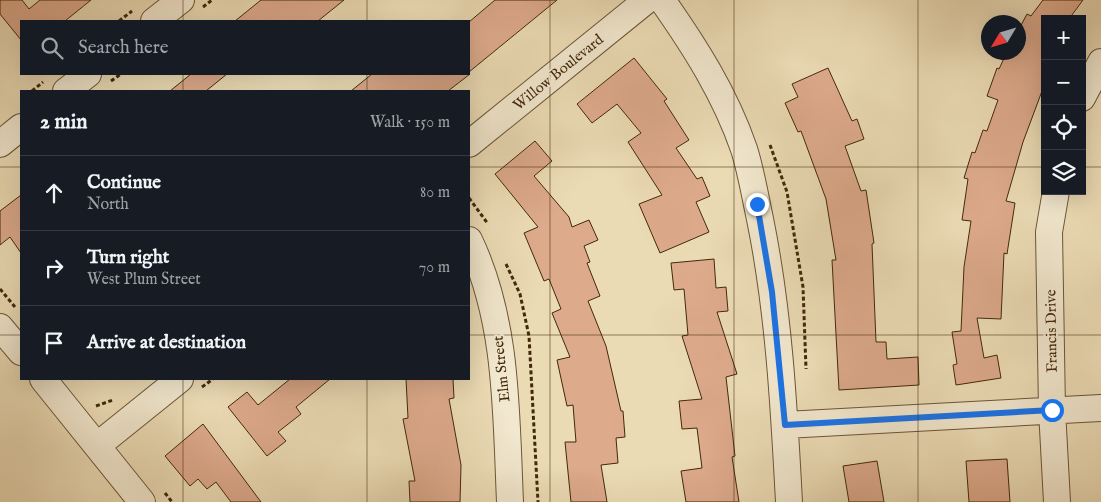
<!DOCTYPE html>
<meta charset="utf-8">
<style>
:root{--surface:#171b24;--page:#242831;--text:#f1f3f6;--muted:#9ea1a6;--line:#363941}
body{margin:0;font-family:"IM FELL English",serif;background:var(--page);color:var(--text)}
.controls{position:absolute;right:15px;top:15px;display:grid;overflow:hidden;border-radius:0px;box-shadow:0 5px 20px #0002}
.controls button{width:45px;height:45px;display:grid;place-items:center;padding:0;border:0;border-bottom:1px solid var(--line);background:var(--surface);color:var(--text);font:25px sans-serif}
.compass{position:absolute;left:981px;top:15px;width:45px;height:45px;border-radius:50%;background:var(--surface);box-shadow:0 5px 20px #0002;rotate:232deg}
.stop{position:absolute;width:15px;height:15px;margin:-11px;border:4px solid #1a73e8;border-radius:50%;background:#fff}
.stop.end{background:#1a73e8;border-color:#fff;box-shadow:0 1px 5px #0008}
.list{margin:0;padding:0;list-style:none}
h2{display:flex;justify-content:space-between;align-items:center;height:65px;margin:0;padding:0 20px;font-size:21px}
h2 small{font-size:16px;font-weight:400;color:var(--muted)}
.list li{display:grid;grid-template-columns:32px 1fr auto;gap:15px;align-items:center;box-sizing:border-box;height:75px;padding:0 20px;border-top:1px solid var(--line)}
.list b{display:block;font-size:19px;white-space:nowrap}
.list p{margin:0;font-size:16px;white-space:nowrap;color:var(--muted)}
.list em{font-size:16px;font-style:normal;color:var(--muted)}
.icon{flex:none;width:28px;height:28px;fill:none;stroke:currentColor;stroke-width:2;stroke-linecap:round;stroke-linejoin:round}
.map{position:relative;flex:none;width:1101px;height:502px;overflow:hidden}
.search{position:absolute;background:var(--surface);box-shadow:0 5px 20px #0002;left:20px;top:20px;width:450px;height:55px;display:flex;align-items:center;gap:12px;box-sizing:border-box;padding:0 18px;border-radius:0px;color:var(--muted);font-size:19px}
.panel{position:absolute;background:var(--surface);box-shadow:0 5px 20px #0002;left:20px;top:90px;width:450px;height:290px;border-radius:0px}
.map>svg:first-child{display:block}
.building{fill:#ddaa8c;stroke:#42290b}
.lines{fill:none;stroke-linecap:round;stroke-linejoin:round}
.minor-casing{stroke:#6c5636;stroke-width:28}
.path{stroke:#42290b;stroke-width:3;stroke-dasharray:4 2.5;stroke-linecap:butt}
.minor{stroke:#f2e8cf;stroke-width:26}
.route{stroke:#1a73e8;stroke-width:6}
.grid{fill:none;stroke:#42290b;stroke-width:1;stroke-opacity:0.55}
.labels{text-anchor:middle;stroke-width:4;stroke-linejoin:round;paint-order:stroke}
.street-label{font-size:15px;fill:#42290b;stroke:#f2e8cf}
</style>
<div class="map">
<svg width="1101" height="502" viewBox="0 0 1101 502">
<rect width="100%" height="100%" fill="#ebdbb5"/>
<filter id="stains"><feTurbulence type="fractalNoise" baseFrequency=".004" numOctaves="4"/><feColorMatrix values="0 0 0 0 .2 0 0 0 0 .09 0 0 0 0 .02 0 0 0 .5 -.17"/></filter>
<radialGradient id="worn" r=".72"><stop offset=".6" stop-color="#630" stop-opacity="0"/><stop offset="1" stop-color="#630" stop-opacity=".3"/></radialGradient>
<path class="building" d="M0,0h22l7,9 11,-9h51l-26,21h-44v19l-21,-26z
M261,0h83l-26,21h-83z
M495,0h62l-88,72v-50z
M1043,0h40l-14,19h-24v64l-22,59 -17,59 9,2 -8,51 -3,-1 -3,66 -24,-1 7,40 13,-3 4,23 -45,7 -3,-20 4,-1 -5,-32 9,-1 3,-64 7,-46 -9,-1 6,-41 -4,-1 8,-26 3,1 8,-23 4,1 11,-31 -11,-4 10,-28 2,1 8,-17h11v-21l9,-17 4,2z
M634,58l33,41 -3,2 25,39 -13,8 21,31 5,-2 8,19 -14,6 13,30 -49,21 -21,-49 23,-9 -34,-53 13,-9 -24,-29 -25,19 -15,-19z
M828,68l24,53 5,-2 7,20 -19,7 16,45 5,-1 8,53 -2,1 4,98h10l1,17 31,-2 1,28 -80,5 -7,-130h4l-10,-61 -25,-68 -3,1 -13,-29 13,-6 -6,-13z
M191,74h36l-21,17h-36z
M372,74h98l-22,17h-97z
M535,141l17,20 -18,15 35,41 3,10 17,-7 9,20 -14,6 6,16 -3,1 13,33 -12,5 18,45 15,65h2l2,26 -9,1 2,25 -17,2 6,37h-36l-6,-60h11l-3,-37 -6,1 -10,-46 13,-3 -18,-44 9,-4 -12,-30 -5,2 -20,-48 14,-6 -43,-53z
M21,195v58l-11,-16 -10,8v-34z
M714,259l2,29 10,-1 2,24 -11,1 20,62 -11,3 9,79 -3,1 7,45h-53l-5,-31 21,-3 -5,-40 -15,1 -3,-28 23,-2 -20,-63 6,-1 -4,-46 -10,1 -3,-27z
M290,379h40l-34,28 5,7 -23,18 8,9 -19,15 -39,-49 19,-15 11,13z
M406,379h47l1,19 -5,1 12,66 -1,37h-50l-1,-21h6l-12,-62 5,-1z
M203,424l58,78h-30l-15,-20 -9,7 -9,-10 -8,7 -25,-30z
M1007,459l3,43h-41l-3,-41z
M877,461l7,41h-35l-6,-36z"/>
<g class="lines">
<g class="minor-casing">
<path id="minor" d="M662,0c33,47 63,94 82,149 7,22 11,47 16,70 19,93 24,189 29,283
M154,21l27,-21
M66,91l22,-17
M1082,98l19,-36
M0,144l21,-17
M469,144l178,-144
M1056,191l-7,41 3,178 5,92
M469,240c39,81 37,174 41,262
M0,327l21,25
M43,379l99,123
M785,425l316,-17
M98,445l82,-66"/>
</g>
<path class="path" d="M203,7l9,-7
M119,21l13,-10
M111,81l10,-7
M32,91l11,-9
M770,145l17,47 16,95 3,82
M469,198l19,26
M506,264l14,30 9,42 9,166
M0,289l15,18
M202,387l11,-8
M96,406l17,-6
M165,493l7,9"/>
<use href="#minor" class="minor"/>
</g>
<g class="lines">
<path class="route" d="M757,204l15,88 13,133 267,-15"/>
</g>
<path class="grid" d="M183,0v21M367,0v21M550,0v502M734,0v502M918,0v502M183,74v17M367,74v17M0,167h21M469,167h576M1082,167h19M0,335h21M469,335h632M183,379v123M367,379v123"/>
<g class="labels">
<g class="street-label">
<text transform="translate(558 72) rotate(-39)" y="5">Willow Boulevard</text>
<text transform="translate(1051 331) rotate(-91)" y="5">Francis Drive</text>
<text transform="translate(501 369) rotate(-96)" y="5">Elm Street</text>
</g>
</g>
<rect width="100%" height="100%" filter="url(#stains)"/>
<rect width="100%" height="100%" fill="url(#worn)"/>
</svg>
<div class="controls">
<button>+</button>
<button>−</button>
<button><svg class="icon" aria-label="locate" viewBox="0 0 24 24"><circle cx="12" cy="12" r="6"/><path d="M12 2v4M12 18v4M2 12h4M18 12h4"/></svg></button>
<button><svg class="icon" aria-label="layers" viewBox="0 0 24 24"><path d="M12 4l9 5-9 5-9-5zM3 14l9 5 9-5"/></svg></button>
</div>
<svg class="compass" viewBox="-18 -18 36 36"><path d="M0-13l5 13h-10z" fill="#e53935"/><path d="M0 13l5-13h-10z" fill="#9ea1a6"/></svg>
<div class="stop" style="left:1052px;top:410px"></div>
<div class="stop end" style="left:757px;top:204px"></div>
<div class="search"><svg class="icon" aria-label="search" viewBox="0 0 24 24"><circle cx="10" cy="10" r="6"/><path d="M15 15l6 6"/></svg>Search here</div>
<section class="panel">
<h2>2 min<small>Walk · 150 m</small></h2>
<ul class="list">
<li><svg class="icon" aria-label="ahead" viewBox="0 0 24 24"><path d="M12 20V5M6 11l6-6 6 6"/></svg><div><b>Continue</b><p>North</p></div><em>80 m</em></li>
<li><svg class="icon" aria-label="right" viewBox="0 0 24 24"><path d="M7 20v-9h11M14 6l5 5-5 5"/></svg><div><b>Turn right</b><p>West Plum Street</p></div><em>70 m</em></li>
<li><svg class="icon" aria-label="arrive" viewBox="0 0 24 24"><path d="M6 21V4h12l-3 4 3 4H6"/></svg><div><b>Arrive at destination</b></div></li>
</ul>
</section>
</div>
